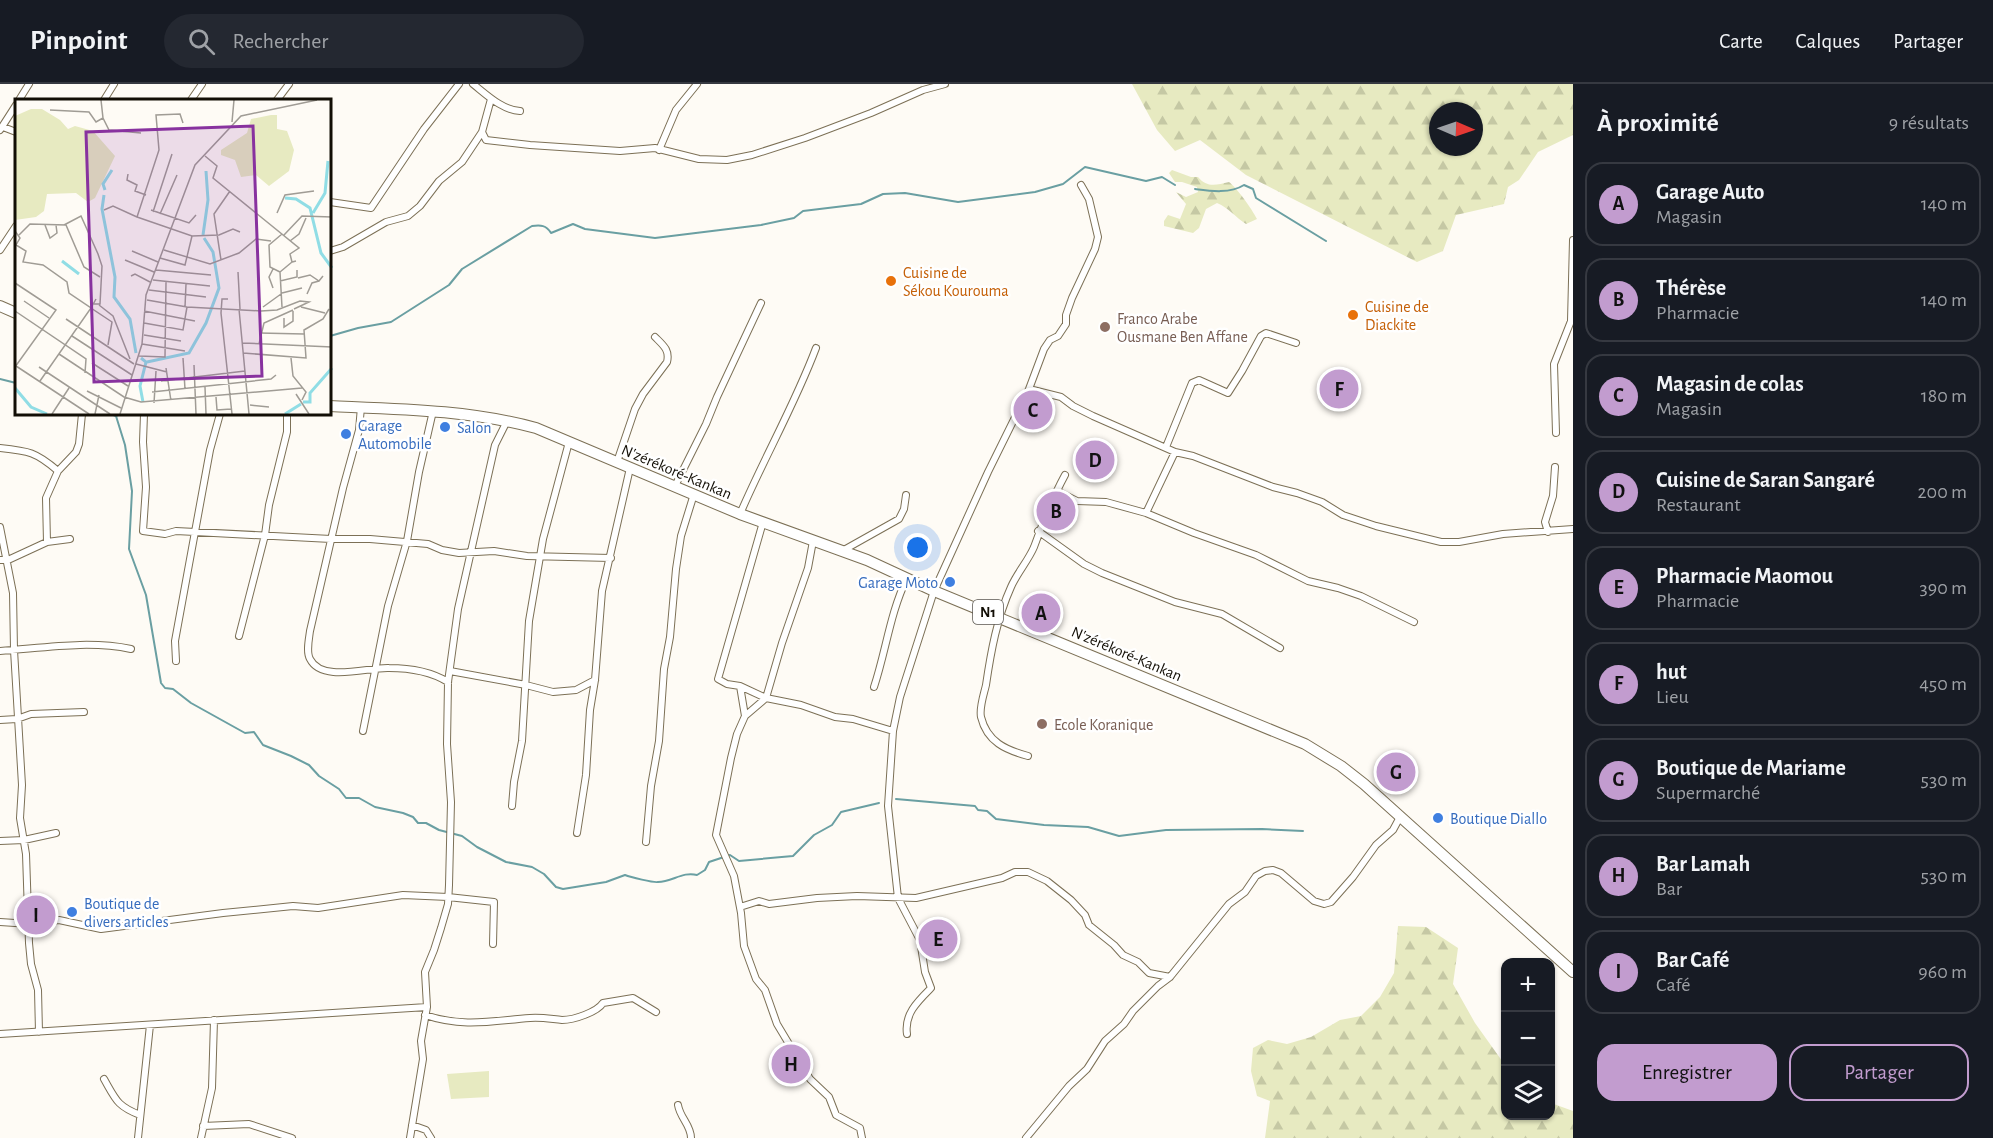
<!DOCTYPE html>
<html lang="fr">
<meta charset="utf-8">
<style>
:root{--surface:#171b24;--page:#242831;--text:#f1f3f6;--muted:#9ea1a6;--line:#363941;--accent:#c29ccf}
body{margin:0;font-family:"Alegreya Sans",sans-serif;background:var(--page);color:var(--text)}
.controls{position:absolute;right:18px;bottom:18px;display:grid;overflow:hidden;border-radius:12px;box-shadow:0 2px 4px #0004}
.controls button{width:54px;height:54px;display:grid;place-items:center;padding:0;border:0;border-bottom:2px solid var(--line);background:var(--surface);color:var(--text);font:30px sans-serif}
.compass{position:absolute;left:1429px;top:18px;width:54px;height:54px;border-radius:50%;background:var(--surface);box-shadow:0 2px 4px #0004;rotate:92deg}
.you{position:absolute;left:918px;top:464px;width:21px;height:21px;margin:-15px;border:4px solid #fff;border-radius:50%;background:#1a73e8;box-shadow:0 0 0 9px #1a73e833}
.badge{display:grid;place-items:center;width:39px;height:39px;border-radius:50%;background:var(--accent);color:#111;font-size:20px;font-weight:700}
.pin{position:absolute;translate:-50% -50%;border:3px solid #fff;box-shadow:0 2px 6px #0006}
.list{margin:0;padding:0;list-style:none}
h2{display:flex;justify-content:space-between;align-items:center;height:78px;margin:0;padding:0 24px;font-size:26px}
h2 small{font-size:20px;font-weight:400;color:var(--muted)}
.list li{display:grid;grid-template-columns:39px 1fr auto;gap:18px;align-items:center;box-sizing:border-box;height:84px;margin:0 12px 12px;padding:0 12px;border:2px solid var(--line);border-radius:18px}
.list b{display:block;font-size:22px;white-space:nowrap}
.list p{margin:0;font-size:20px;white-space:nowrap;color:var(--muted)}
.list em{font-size:20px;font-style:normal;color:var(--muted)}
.actions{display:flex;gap:12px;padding:18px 24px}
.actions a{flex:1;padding:14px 0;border:2px solid var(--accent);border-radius:18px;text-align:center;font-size:21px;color:var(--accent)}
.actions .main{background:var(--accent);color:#111}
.icon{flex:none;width:33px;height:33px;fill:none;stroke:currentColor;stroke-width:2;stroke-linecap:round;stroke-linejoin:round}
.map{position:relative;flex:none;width:1573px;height:1054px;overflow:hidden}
header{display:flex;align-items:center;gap:36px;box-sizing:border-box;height:84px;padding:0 30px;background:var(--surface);border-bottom:2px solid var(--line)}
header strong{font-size:28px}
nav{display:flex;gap:33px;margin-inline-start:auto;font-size:21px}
.search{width:420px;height:54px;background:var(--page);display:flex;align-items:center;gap:15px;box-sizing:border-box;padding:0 21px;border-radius:33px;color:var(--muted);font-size:22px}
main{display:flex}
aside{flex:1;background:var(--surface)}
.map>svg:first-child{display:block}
.grass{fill:#e7eac1}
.forest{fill:url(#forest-firs);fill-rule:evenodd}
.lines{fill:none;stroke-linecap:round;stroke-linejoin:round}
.stream{stroke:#6a9fa2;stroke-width:2}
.minor-casing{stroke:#7c7056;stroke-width:8}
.trunk-casing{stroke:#7c7056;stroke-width:12}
.minor{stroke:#fff;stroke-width:6}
.trunk{stroke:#fff;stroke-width:10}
.food-dot{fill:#e8710a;stroke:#fff;stroke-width:2}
.education-dot{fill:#8d6e63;stroke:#fff;stroke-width:2}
.shop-dot{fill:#3f7fe0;stroke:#fff;stroke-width:2}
.labels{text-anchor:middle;stroke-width:5;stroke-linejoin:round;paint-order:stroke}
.shield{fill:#fff;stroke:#595650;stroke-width:1.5}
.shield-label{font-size:15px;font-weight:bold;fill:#120e05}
.food-label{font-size:16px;fill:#c56008;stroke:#fff;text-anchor:start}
.education-label{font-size:16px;fill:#785e54;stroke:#fff;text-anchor:start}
.shop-label{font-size:16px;fill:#366cbe;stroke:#fff;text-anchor:start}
.street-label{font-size:16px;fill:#120e05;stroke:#fff}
.inset-river{fill:none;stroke:#90dde5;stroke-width:3}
.inset-road{fill:none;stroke:#a09c95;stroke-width:1.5}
.view{fill:#88329f;fill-opacity:0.15;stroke:#88329f;stroke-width:3}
.inset-edge{fill:none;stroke:#120e05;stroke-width:3}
</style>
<header>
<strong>Pinpoint</strong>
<div class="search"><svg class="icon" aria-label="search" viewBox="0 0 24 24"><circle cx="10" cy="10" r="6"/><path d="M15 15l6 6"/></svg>Rechercher</div>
<nav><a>Carte</a><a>Calques</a><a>Partager</a></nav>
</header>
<main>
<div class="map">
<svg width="1573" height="1054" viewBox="0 0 1573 1054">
<defs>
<pattern id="forest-firs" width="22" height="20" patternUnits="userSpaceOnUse" patternTransform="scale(1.5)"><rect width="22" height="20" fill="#e7eac1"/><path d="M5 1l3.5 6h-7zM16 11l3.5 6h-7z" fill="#c5c8a4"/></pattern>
</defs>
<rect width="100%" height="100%" fill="#fefbf5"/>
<path class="grass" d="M489,987v26l-38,2 -4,-25z"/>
<path class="forest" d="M1132,0h441v51l-35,17 -19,28 -11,7 -4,17 -48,11 -13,36 -26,11 -171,-87 -46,-35 -25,11 -18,-21zM1438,27h36v36h-36z
M1172,86l19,7h7c9,11 18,8 31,5 8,6 23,27 28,37l-11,5c-11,-7 -17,-16 -29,-21l-11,6 -7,19 -6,5 -29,-7v-5l4,-6 12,4 6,-15 -10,-12 10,5 12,-5 -1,-5 -15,-5h-7l-6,-9z
M1398,842l28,1 32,21 -5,36 22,39 30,42 1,51h44l1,-13 22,8v27h-308l5,-37 -13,-5 -6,-25 2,-23 15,-8 19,4 24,-7 29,-17 21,-4 19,-19 14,-24z"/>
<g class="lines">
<path class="stream" d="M1195,105c15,2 35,5 49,-4l9,4 3,9 70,43
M330,252l28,-8 33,-6 58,-37 13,-16 70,-43c9,-1 14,-1 19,7l22,-9 12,5 70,9 106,-13 33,-7 9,-7 58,-7 22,-10 22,-1 53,9 77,-10 28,-8 22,-17 61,14 16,-4 13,8
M0,295l16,4
M111,330l5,2 4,-2
M116,332l9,29 7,46 -3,58 17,46 15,88 4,5 8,1 18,14 54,30 9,-1 9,13 28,11 18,9 10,11 20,13 7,9h13l16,9 28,6 10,4 5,6h8l13,7 23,6 15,11 29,15 26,5 12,7 12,13 7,2 43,-7 19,-7c5,2 29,8 33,7 14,0 25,-11 39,-7l8,-5 4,-8 21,-7 9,6 54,-5 21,-21 18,-10 9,-13 38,-9
M896,715l79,7 3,4 9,1 9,8 48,6 44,2 31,9 47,-6 96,-1 41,2"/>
<g class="minor-casing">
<path id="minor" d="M473,0c14,11 29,26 47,27
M491,15l-9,33 4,8 44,5 90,6 35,-3 44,11 28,1 25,-5 53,-17 66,-25 52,-23 22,-6
M19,16l10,-16
M104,16l10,-16
M191,16l11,-16
M277,16l12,-16
M3,43l13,5
M0,46l16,-25
M659,66l17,-40 21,-26
M330,118l41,6 53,-79 35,-45
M0,166l16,-24
M330,167l13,-4 43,-25 22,-6 12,-10 19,-25 23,-19 20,-30
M1029,305l15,-40 6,-9 8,-4 8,-12v-9l6,-17 23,-49 3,-12 -9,-38 -8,-14
M361,323l-2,23 -16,58 -33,143c-1,8 -4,21 0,28 12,24 58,8 79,9 21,0 41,3 59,14
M144,330l-1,28 3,45 -3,44 22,3 11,-3 155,8h39l58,5 14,6 17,3 35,-2 33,5 84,2
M1556,349l-2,-69 17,-43 2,-81
M1166,363l26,-64 7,-3 29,13 14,-22 19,-35 5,-3 30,10
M0,364c29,3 36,4 58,23
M617,378l18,-53 8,-15 24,-32c3,-12 -4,-17 -12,-25
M675,402l31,-62 11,-27 44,-94
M1057,407l20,10 29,1 40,11 48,20 62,22 52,26 30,7 23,8 53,26
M1146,429l29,-61
M740,430c24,-56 55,-110 76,-166
M763,438l-45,157 9,5 13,2 26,12 35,7 34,12 18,2 40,12
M0,443l13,66 1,57 8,135 -2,33 6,36 3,89 2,21 7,26 1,42
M1038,447l46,33 18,9 73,29 47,12 58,34
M1548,448l-3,-10 8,-26 2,-29
M813,457l-5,27 -26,75 -16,55 -21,18 -8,18 -6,24 -15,77 18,41 7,37 3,33 12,33 9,11 12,34 33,55 19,18 7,18 24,13 2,10
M47,458l-1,-44 12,-27 18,-19 3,-8 3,-30
M842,467l57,-32 5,-10 2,-14
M0,476h8l39,-18 23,-3
M239,552l26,-101 4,-30 18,-73v-18
M0,567c43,-3 88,-11 131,-2
M176,577l-1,-20 35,-191 10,-36
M450,587l76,14 27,7 23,-2 19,-10
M740,602l5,30
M874,603c12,-36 16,-74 33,-109
M0,636l17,-1 14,-5 53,-2
M363,647l25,-125 19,-65 12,-69 14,-61
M1028,672c-22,-6 -41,-14 -47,-39 -2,-9 3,-23 5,-32 5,-34 11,-67 25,-98 6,-14 17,-26 23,-40 9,-25 18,-48 31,-72
M512,722l2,-24 8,-41 7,-120 14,-82 26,-97
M577,749l9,-58 4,-65 5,-30 7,-89 28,-123
M0,757l24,-1 32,-7
M646,758l5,-56 8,-45 5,-72 6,-32 6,-68 5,-33 13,-42
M740,823l19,-6 10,3 48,-6 40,-2 59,2 86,-20 13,-6h13l19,9 24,19 14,15 4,10 25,20 9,10 15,7 11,11 21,4
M0,838l30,2 29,-4 42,9 122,-16 70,-7 25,2 85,-13 45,2 46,5 -1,42
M425,931c39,13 66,6 105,3 11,-1 21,1 32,2 12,0 35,-8 41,-17l30,-5 23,14
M0,950l427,-27
M907,950c-3,-20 11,-33 24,-46l-6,-16 -5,-32 -22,-42 -10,-92 5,-75 7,-34 34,-106 54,-119 41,-83 32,8 12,9 20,10 82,36 18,4 80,31 24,6 25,9 21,13 33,11 65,16h18l44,-8 70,-5
M104,995c12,21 13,27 36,36
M678,1021c2,13 13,20 13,33
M412,1041l14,5 5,8
M203,1042l46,-2 43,14
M138,1054l12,-113
M201,1054l11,-50 2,-68
M410,1054l13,-79 -2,-18 6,-34 -2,-35 9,-22 7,-22 7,-24 1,-19 2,-83 -4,-58 1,-62 10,-73 30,-133 7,-31 12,-24
M1026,1054l43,-52 18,-17 18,-28 19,-17 9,-13 25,-25 12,-9 59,-73 16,-12 11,-16 9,-5 8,-1 8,3 33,28 10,3 7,-2 22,-25 23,-32 17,-15 7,-13"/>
</g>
<g class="trunk-casing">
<path id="trunk" d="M0,222l16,7
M330,322c70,3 139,4 206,22l204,86 127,46 67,31 371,153 36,22 23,18 209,188"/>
</g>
<use href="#minor" class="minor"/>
<use href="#trunk" class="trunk"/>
</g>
<g class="food-dot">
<circle cx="891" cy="197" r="6"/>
<circle cx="1353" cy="231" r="6"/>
</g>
<g class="education-dot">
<circle cx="1105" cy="243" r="6"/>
<circle cx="1042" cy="640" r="6"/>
</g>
<g class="shop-dot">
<circle cx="445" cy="343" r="6"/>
<circle cx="346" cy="350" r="6"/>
<circle cx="950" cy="498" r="6"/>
<circle cx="1438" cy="734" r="6"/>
<circle cx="72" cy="828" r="6"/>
</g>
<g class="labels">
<rect class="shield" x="973" y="516" width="30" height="24" rx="4.5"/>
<g class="shield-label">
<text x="988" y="533">N1</text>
</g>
<g class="food-label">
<text x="903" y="194">Cuisine de<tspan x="903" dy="18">Sékou Kourouma</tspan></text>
<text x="1365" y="228">Cuisine de<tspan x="1365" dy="18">Diackite</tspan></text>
</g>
<g class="education-label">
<text x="1117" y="240">Franco Arabe<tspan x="1117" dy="18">Ousmane Ben Affane</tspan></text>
<text x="1054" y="646">Ecole Koranique</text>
</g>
<g class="shop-label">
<text x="358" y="347">Garage<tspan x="358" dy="18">Automobile</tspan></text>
<text x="457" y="349">Salon</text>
<text x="938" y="504" text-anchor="end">Garage Moto</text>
<text x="1450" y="740">Boutique Diallo</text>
<text x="84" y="825">Boutique de<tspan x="84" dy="18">divers articles</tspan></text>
</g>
<g class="street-label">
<text transform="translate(677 387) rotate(23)" y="6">N'zérékoré-Kankan</text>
<text transform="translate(1127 569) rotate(23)" y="6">N'zérékoré-Kankan</text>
</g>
</g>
<g transform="translate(15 15)">
<rect width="316" height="316" fill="#fefbf5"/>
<path d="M16,10h11l18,11 8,9 7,-3 18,5 22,25 -20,42 -7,4 -12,-9 -29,1 -3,17 -8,6 -21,3v-104zM256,16h6v14l10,2 7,19 -5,21 -20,15 -13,-11 -15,2 -6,-17 -14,-5v-5l26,-17 4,-14z" fill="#e7eac1"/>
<path class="inset-river" d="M90,91l-2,-6 9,-14M89,96l-2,14 13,68 -1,20 16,22 6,34M270,99l11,1 14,9 11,45 11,15M298,114l12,-20 3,-32M188,136l5,-35 -2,-29M47,162l17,13M126,259l5,4 -6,24 3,16M132,263l42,-9 17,-30 13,-35 -6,-36 -9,-14M0,289l16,19 16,7M288,303h7v-9l22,-25M270,315l16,-10"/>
<path class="inset-road" d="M86,1l2,18 6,12 32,3M35,11l39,2 7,10 7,-4M217,23l2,-22M168,24l-3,-9 -24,1 3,35 -22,67 55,19 27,-1 14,-6 7,3M190,57l12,10 -4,12 86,70 -9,6 2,8 4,-1M113,75l-1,6 10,5 -2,6 11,4M89,111l9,-4 24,11M136,111l38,13 7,-8M138,113l19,-58M262,114l8,-18 29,-4M145,115l17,-39M30,126l5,13 7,-5 -1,-8M49,126l17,-9 17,38 4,12 -2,38h-6M0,132l5,7 -4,7 10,6 -3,11 20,3 24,17 2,11 22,15 -51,73M4,136l11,-11 36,1 18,42 16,10M269,136l18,-19 30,1M275,142l9,-7 7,-16M149,151l46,14 29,-11 17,-14 15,2M117,152l26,11M145,159l25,7 7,-29M110,161l29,12M206,161l-7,-46 16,-23M141,171l55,5M223,173l2,37M265,173l-10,-5 -1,-22 13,-11M116,177l4,-2 15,8M283,179l12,-3 9,6 4,-5M138,181l57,6M265,182l17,-4v-7M0,184l41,27 -41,57M258,189l-4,-11 4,-8M134,191l57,7M267,194l20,-5M292,195l5,-11 7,-2M81,200l-5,9 21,14 -4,23M213,200h-6l-1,14 11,101M132,201l40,7 74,4 16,-1 23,-9 9,1 -15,7M9,202l25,17M84,206l14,11 17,43M170,208l1,-23M248,208l18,-13M267,208l-2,-35 12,-10M286,208l24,6M224,210l10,105M0,212l71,48 -1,14M129,212l51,10M269,219v9l9,-6v-10M51,220l68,45M129,224l39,7 4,-23M244,234l45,1M129,236l37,6M57,237l60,39M227,244l90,4M127,245l43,7M244,245l5,-21 29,-13M228,254l63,5 -2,-28 19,-11 6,-10M44,255l65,43 17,5 161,-14M124,257l26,1 1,-75M168,259l2,31M276,259l2,18 13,16 -4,8M77,264l36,23M121,265l31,8M179,266l2,49M1,267l73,48M24,268l71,47M151,269l5,33M146,282l84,-10M190,288l1,27M72,292l34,17M137,293l119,-13 5,-4M281,295l13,20M201,298l1,13 14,-1M139,304l2,-32M235,306l19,2M37,315l17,-26M80,315l4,-19M105,315l22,-70 4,-49 49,-130 46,-49 76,-16"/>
<path class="view" d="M238,27l9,250 -168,6 -8,-250z"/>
<rect width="316" height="316" class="inset-edge"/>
</g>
</svg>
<div class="controls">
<button>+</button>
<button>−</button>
<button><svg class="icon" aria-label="layers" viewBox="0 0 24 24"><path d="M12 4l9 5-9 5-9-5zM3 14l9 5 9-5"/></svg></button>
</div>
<svg class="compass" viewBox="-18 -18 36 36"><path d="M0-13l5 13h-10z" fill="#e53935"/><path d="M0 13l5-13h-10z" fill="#9ea1a6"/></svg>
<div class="you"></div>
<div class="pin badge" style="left:1041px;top:529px">A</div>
<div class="pin badge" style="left:1056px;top:427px">B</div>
<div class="pin badge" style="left:1033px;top:326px">C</div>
<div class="pin badge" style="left:1095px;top:376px">D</div>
<div class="pin badge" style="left:938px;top:855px">E</div>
<div class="pin badge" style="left:1339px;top:305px">F</div>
<div class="pin badge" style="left:1396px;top:688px">G</div>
<div class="pin badge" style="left:791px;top:980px">H</div>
<div class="pin badge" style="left:36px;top:831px">I</div>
</div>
<aside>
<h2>À proximité<small>9 résultats</small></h2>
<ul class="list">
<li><span class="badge">A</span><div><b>Garage Auto</b><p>Magasin</p></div><em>140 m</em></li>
<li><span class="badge">B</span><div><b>Thérèse</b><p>Pharmacie</p></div><em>140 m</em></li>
<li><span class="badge">C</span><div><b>Magasin de colas</b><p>Magasin</p></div><em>180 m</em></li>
<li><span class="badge">D</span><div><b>Cuisine de Saran Sangaré</b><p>Restaurant</p></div><em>200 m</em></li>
<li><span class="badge">E</span><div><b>Pharmacie Maomou</b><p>Pharmacie</p></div><em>390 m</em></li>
<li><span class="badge">F</span><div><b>hut</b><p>Lieu</p></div><em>450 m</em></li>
<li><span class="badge">G</span><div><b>Boutique de Mariame</b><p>Supermarché</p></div><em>530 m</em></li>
<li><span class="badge">H</span><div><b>Bar Lamah</b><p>Bar</p></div><em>530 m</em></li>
<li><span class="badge">I</span><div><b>Bar Café</b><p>Café</p></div><em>960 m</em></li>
</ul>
<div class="actions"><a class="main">Enregistrer</a><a>Partager</a></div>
</aside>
</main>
